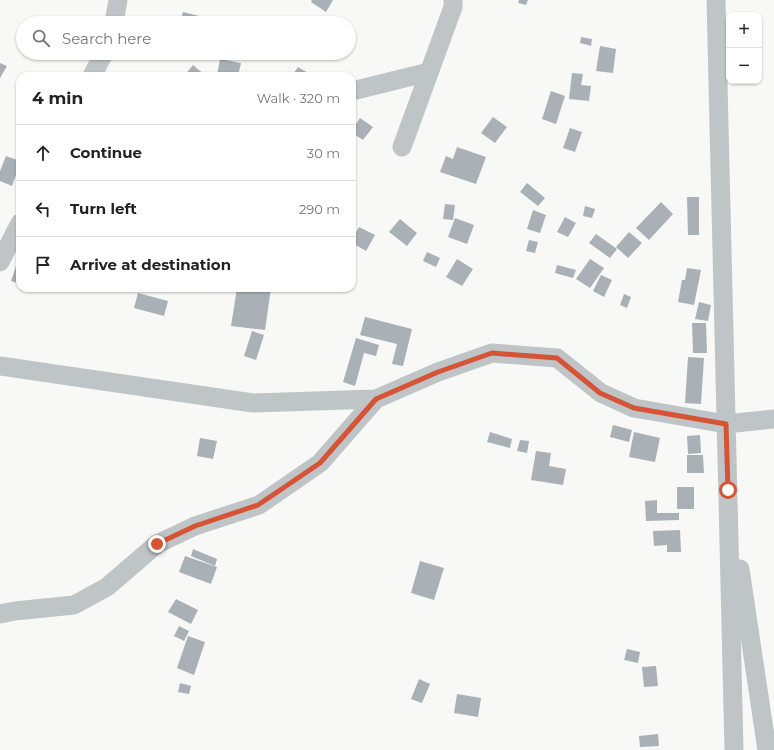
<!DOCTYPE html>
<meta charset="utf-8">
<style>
:root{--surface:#fff;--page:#f2f2f2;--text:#222;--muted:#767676;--line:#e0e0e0}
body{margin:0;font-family:Montserrat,sans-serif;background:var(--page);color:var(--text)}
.controls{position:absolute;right:12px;top:12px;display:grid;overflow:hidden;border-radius:8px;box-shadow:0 1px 3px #0004}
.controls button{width:36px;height:36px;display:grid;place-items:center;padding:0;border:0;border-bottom:1px solid var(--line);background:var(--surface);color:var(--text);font:20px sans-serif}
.stop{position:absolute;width:12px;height:12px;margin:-9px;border:3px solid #d75336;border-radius:50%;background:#fff}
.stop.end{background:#d75336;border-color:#fff;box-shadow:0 1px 4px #0008}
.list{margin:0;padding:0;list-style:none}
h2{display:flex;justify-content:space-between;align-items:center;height:52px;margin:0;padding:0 16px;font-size:17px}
h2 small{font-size:13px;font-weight:400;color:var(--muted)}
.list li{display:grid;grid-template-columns:26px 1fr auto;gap:12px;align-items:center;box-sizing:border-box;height:56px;padding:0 16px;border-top:1px solid var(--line)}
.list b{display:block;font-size:15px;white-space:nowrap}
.list em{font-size:13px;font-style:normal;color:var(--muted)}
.icon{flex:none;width:22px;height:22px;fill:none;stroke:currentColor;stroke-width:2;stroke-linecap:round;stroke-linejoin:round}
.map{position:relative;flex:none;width:774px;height:750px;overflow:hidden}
.search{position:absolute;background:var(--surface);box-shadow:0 1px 3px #0004;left:16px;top:16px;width:340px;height:44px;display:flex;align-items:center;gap:10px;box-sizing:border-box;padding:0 14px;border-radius:22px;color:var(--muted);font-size:15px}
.panel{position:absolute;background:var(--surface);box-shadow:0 1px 3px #0004;left:16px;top:72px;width:340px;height:220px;border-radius:12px}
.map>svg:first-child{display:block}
.building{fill:#a9b1b6}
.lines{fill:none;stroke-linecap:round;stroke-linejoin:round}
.minor{stroke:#bfc4c7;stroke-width:19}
.route{stroke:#d75336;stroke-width:5}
</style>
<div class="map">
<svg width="774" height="750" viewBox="0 0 774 750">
<rect width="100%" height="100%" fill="#f8f8f6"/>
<path class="building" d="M312,0h21l-7,12 -15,-10z
M519,0h9l-2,5 -8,-2z
M183,12l20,5 -1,6h-22z
M204,18l13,1v4h-13z
M581,37l11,2 -1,7 -11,-3z
M600,46l16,3 -3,24 -17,-2z
M220,59l21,4 -3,13 -21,-1z
M0,63l7,3 -7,12z
M193,65l12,10 -1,1h-20z
M298,67l10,6 -2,3h-14z
M572,73l11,1 -2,11 10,1 -2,15 -20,-2z
M551,91l14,5 -9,28 -14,-5z
M493,117l14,10 -12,16 -14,-10z
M360,118l13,9 -10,13 -11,-7v-3z
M570,128l12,4 -7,20 -12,-4z
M457,147l29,10 -10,27 -36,-12 6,-16 7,3z
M6,156l14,5v16l-4,-2 -4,11 -12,-5v-10z
M527,183l18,15 -7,8 -18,-14z
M687,197h12v38h-11z
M661,202l12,12 -24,26 -13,-12z
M445,204l10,1 -2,15 -10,-1z
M585,206l10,3 -3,9 -9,-2z
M533,210l13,5 -6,18 -13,-4z
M565,217l11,6 -8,14 -11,-5z
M455,218l19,7 -7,19 -19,-7z
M400,219l17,14 -10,13 -18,-14z
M359,227l16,8 -9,16 -14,-8v-4z
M629,232l13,11 -14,15 -12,-11z
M596,234l21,15 -7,9 -21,-15z
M529,240l9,2 -3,11 -9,-2z
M427,252l13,6 -4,9 -13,-6z
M457,259l16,10 -11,17 -16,-9z
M590,259l14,9 -14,20 -14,-9z
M17,263l3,2v19l-9,-3z
M557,265l19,5 -3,8 -18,-5z
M687,268l14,2 -7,35 -16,-3 4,-22h3z
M601,275l11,5 -8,17 -11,-6z
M237,288h34l-6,42 -34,-4z
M138,293l30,8 -4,15 -30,-8z
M624,294l7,3 -4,11 -7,-3z
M699,302l12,3 -3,16 -13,-2z
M365,317l47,12 -9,37 -11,-2 5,-20 -37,-9z
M692,323h14l1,30h-14z
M252,331l12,4 -8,25 -12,-4z
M356,338l23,7 -3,11 -12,-3 -9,33 -12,-4z
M688,357l16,1 -3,46 -16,-1z
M613,425l19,5 -3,12 -19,-5z
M490,432l22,7 -2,9 -23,-6z
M634,432l26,6 -5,24 -26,-5z
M700,435l1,18 -13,1 -1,-18z
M200,438l17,3 -4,18 -16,-3z
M520,440l9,1 -2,12 -10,-2z
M536,451l15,2 -2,13 17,3 -3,16 -32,-5z
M687,455h16l1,18h-17z
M677,487h17v22h-17z
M657,500v13h22v7l-33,1 -1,-20z
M680,530l1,22h-14v-7l-13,1 -1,-15z
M193,549l24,10 -2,7 -24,-10z
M185,556l32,11 -6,17 -32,-12z
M420,561l24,7 -10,32 -23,-7z
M176,599l22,11 -7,14 -23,-12z
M179,626l10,5 -5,10 -10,-5z
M188,636l17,6 -11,33 -17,-7z
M627,649l13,3 -2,11 -14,-3z
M656,666l2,20 -14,1 -2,-20z
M419,679l11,5 -8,19 -11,-4z
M180,683l11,3 -2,8 -11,-2z
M457,694l24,4 -3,19 -24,-4z
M658,734l1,12 -19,1 -1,-11z"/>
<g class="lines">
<path class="minor" d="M716,0l18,750
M114,23l4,-23
M92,76l12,-23
M352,91l77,-19
M402,147l51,-140v-7
M0,262l20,-39
M0,366l253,37 123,-4 62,-27 54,-19 65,5 44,35 33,15 92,16 48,-5
M740,569l27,181
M0,614l15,-3 59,-6 33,-18 50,-43 38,-18 64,-21 61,-42 56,-64"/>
</g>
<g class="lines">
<path class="route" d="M157,544l38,-18 63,-21 62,-42 56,-64 62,-27 54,-19 65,5 43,35 34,15 92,16 2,66"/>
</g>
</svg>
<div class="controls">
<button>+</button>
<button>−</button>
</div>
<div class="stop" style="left:728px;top:490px"></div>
<div class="stop end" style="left:157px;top:544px"></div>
<div class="search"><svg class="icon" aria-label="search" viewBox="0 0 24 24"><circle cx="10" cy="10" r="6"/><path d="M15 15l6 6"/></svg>Search here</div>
<section class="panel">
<h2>4 min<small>Walk · 320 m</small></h2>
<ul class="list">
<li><svg class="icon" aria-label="ahead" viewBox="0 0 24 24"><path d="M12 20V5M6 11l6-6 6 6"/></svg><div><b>Continue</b></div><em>30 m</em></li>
<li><svg class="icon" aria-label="left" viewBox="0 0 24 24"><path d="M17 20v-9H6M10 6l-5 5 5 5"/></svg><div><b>Turn left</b></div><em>290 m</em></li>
<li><svg class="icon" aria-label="arrive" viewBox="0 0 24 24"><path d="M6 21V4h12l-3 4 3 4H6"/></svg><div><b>Arrive at destination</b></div></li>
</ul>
</section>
</div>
